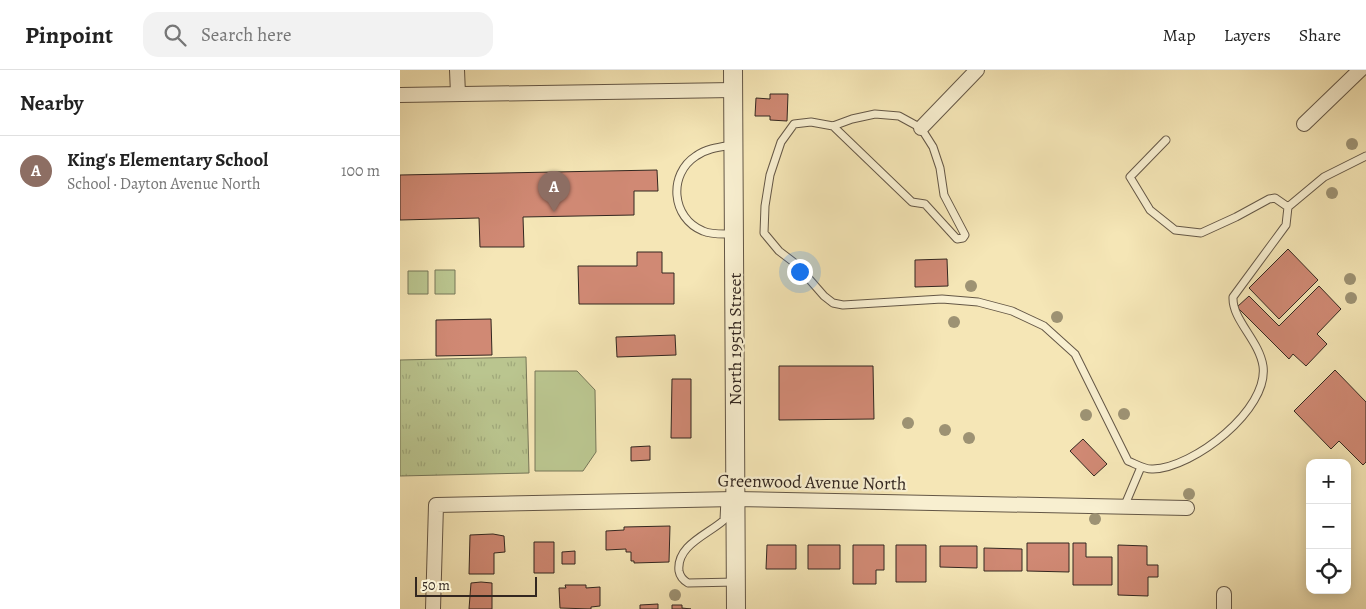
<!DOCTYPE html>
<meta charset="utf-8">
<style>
:root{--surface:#fff;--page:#f2f2f2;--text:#222;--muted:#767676;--line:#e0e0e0;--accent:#8f2418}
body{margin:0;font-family:Alegreya,serif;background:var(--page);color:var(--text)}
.controls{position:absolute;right:15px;bottom:15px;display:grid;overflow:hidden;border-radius:10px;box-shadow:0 2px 12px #0003}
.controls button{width:45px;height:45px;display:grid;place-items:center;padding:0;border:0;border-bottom:1px solid var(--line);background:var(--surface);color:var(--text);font:25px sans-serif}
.scale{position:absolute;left:15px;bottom:12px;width:122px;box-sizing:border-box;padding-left:5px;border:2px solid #332720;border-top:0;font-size:14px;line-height:18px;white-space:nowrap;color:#332720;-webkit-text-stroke:4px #f8efd0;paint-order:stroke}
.you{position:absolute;left:399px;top:201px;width:18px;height:18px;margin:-12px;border:4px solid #fff;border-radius:50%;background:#1a73e8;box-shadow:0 0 0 8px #1a73e833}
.badge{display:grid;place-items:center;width:32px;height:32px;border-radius:50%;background:var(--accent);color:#fff;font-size:16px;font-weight:700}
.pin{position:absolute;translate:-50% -41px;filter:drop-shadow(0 1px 2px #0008)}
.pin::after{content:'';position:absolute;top:26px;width:18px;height:15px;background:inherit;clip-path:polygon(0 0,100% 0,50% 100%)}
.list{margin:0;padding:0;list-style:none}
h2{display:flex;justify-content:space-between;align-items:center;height:65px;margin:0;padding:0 20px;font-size:21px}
h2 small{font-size:16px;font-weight:400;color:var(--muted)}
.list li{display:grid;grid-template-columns:32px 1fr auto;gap:15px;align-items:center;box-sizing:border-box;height:70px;padding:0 20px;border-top:1px solid var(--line)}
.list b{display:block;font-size:19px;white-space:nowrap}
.list p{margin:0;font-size:16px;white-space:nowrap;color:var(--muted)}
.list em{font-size:16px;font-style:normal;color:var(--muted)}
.icon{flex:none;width:28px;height:28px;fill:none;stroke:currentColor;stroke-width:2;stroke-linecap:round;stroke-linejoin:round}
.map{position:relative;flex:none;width:966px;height:539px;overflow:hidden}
header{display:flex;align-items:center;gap:30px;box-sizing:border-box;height:70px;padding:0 25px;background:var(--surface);border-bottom:1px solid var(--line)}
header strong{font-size:24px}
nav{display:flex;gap:28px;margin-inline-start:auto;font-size:18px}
.search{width:350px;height:45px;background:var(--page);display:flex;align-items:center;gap:12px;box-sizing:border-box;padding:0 18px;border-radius:15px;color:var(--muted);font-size:19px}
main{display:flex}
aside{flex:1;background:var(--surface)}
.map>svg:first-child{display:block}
.grass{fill:url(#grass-tufts);stroke:#767658}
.park{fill:#bac58f;stroke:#767658}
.building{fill:#d08974;stroke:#332720}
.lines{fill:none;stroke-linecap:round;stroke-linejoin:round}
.service-casing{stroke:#645746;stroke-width:9}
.minor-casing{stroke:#645746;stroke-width:16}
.tertiary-casing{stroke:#645746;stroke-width:20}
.service{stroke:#f8efd0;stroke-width:7}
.minor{stroke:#f8efd0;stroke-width:14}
.tertiary{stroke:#f8efd0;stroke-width:18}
.tree{fill:#9d9273}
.labels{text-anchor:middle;stroke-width:4.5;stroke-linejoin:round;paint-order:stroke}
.street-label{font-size:18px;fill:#332720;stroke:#f8efd0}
</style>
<header>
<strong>Pinpoint</strong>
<div class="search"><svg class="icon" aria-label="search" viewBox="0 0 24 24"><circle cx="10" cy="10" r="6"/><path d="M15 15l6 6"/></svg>Search here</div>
<nav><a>Map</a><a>Layers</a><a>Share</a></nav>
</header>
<main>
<aside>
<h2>Nearby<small></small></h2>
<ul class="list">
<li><span class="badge" style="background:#8d6e63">A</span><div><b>King's Elementary School</b><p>School · Dayton Avenue North</p></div><em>100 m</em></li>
</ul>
</aside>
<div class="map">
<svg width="966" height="539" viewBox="0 0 966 539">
<defs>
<pattern id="grass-tufts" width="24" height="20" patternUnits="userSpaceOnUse" patternTransform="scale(1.25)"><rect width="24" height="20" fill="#bac58f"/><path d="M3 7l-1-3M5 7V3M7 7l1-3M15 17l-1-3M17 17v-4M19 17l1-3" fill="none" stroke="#a0a97b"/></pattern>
</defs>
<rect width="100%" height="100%" fill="#f5e6b6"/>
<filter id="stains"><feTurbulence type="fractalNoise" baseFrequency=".004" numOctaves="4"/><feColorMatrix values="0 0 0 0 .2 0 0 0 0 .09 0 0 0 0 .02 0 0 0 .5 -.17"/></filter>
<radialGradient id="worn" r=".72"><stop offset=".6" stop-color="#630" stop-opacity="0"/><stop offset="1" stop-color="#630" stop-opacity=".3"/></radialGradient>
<path class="grass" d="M126,287l3,116 -129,3v-116z"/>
<path class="park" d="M35,200h20v24h-20z
M8,201h20v23h-20z
M135,301h42l18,19 1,62 -13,19h-48z"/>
<path class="building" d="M370,24h18l-1,27 -17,-1v-4h-15l1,-18 14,1z
M257,100l1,21h-24v24l-111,2 1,30h-44l-1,-29 -79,2v-45z
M888,179l30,31 -39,39 -30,-31z
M237,182h25v21h12v31h-95l-1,-38h59z
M547,189l1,27 -33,1v-27z
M919,216l22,23 -24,25 10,10 -21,22 -13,-12 -4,5 -52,-52 12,-11 30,30z
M91,249l1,36 -56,1v-36z
M275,265l1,20 -59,2 -1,-20z
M379,296h94l1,53 -95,1z
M935,300l31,32v60l-3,3 -24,-24 -8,8 -37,-38z
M272,309h19v59h-20z
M683,369l24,25 -13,12 -24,-25z
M250,376v14l-19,1v-14z
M270,456l-1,36 -35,1v-2h-3v-9h-5v-3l-20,1v-19l18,-1v-3z
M93,464l11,2 1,16 -11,1v21h-25l1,-39z
M134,472h20v31h-20z
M627,473h42v29l-42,-1z
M673,473h13v14h26v28h-39z
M367,475h29v24h-30z
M408,475h32v24h-32z
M453,475h31v25h-8v14h-23z
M496,475h30v37h-30z
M718,475l29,1v19h11v12h-10v19l-30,-1z
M540,476h37v22l-37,-1z
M584,478l38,1v22h-38z
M175,481v13h-13v-12z
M81,512l11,1v26h-23l2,-26z
M165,515h21v3l14,-1v19l-9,1v2l-31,-1 -1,-20h7z
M258,534v5h-18v-4z
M272,535h10v3l9,1h-19z"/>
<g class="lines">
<g class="service-casing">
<path id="service" d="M433,56l79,76 13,2 32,35 6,-1 2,-3 -21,-40 -4,-27 -7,-21 -12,-19 -22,-12 -24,-2 -23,5 -19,7 -22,-4 -17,2 -13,18 -11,33 -5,31 -1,27 15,18 17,13 28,32 9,7 10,2 99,-6 36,3 34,9 32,15 31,28 53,107c8,3 17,9 25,8 40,-1 116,-59 110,-103 -4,-26 -31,-46 -30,-69l53,-72 2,-18 36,-30 42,-21
M766,70l-36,37 20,33 25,20 26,3 35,-16 33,-18 6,-1 13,9
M333,75c-13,2 -26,3 -37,11 -28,18 -25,62 7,75 9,4 20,3 30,3
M325,429l-1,21c-15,14 -48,25 -45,51 1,6 4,9 9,12l48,-1
M724,437l17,-40"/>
</g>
<g class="minor-casing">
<path id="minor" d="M57,0l1,24
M0,25l333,-5
M904,54l56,-54
M521,58l56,-58
M33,539l3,-104 299,-6 452,9
M824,539v-15"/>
</g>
<g class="tertiary-casing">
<path id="tertiary" d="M333,0l3,539"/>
</g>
<use href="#service" class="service"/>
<use href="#minor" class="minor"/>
<use href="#tertiary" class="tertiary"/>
</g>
<g class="tree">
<circle cx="952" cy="74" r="6"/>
<circle cx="932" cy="123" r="6"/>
<circle cx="950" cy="209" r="6"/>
<circle cx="571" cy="216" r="6"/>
<circle cx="951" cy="228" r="6"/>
<circle cx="657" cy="247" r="6"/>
<circle cx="554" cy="252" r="6"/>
<circle cx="724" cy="344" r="6"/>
<circle cx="686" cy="345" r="6"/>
<circle cx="508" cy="353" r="6"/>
<circle cx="545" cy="360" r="6"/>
<circle cx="569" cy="368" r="6"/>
<circle cx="789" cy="424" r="6"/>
<circle cx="695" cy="449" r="6"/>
<circle cx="275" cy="525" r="6"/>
</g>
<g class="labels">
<g class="street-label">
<text transform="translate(335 269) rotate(-90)" y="6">North 195th Street</text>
<text transform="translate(412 412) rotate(1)" y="6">Greenwood Avenue North</text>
</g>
</g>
<rect width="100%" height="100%" filter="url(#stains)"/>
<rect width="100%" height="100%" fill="url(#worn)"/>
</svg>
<div class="controls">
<button>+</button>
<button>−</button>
<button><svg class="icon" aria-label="locate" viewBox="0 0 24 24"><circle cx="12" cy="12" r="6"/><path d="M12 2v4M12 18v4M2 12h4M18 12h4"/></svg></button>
</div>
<div class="scale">50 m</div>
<div class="you"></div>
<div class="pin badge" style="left:154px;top:142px;background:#8d6e63">A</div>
</div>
</main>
